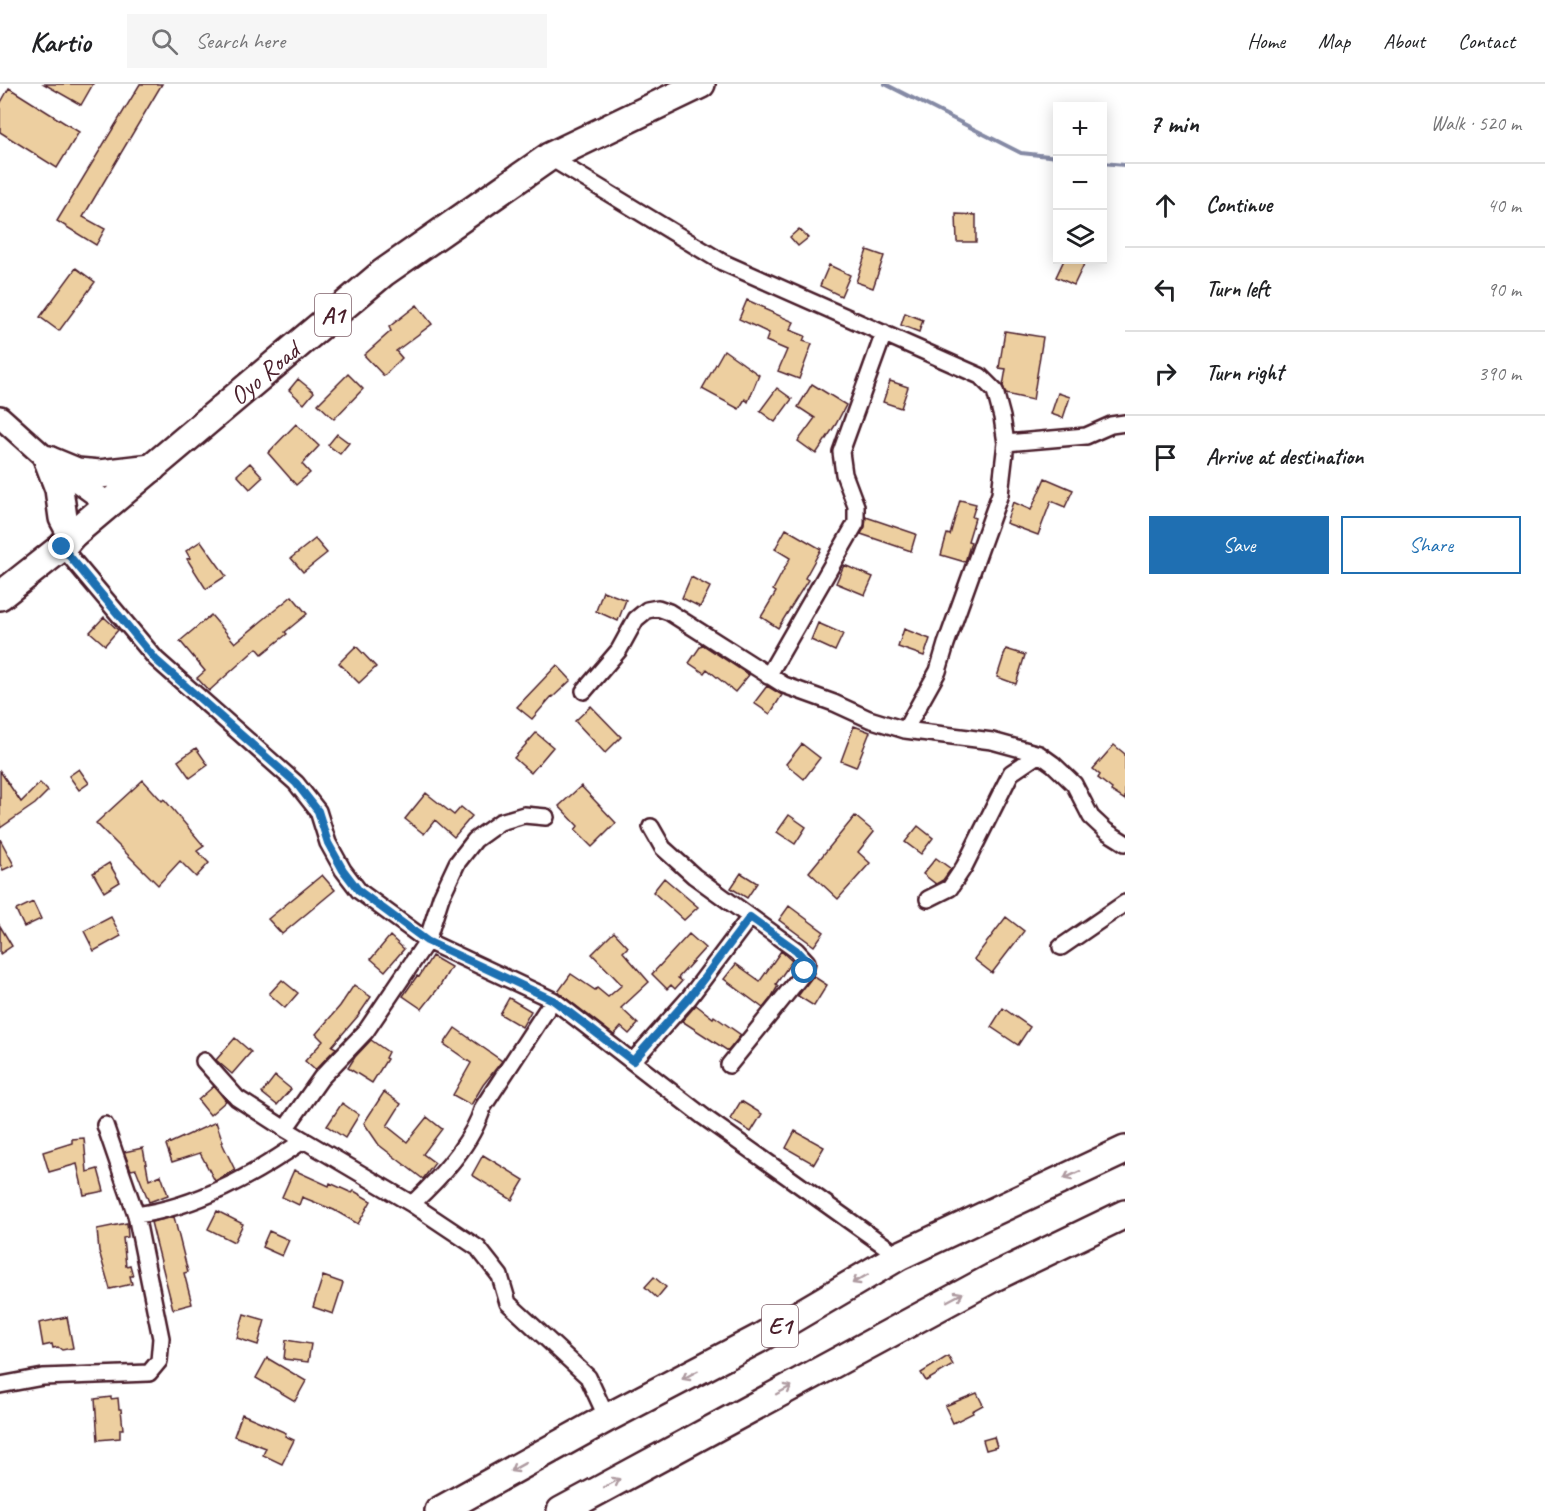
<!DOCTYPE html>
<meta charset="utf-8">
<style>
:root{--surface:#fff;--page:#f6f6f6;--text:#202124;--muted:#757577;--line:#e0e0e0;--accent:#1f6fb2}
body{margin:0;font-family:Caveat,sans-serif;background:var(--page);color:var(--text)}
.controls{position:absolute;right:18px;top:18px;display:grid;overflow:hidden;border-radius:0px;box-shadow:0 3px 15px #0003}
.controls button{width:54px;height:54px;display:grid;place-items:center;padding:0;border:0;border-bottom:2px solid var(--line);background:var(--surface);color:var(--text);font:30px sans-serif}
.stop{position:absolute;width:18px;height:18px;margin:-14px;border:4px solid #1f6fb2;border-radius:50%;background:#fff}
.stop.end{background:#1f6fb2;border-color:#fff;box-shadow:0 2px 6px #0008}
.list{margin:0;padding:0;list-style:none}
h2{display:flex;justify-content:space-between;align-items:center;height:78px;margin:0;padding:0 24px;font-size:26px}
h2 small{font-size:20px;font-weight:400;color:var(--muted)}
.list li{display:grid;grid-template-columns:39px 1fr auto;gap:18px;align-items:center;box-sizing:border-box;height:84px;padding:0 24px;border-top:2px solid var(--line)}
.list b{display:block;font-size:22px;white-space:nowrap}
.list em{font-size:20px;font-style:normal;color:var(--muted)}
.actions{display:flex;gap:12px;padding:18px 24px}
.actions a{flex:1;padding:14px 0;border:2px solid var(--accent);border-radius:0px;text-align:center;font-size:21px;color:var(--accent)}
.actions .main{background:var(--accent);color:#fff}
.icon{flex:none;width:33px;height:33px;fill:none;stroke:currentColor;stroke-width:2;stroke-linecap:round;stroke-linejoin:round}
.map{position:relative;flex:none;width:1125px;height:1427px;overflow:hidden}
header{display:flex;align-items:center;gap:36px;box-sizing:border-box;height:84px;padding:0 30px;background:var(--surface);border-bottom:2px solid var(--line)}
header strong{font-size:28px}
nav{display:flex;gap:33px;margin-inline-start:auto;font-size:21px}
.search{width:420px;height:54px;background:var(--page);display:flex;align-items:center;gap:15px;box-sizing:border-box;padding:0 21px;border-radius:0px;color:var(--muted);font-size:22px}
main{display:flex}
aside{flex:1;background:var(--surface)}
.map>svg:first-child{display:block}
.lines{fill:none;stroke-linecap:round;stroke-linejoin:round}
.stream{stroke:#858aa5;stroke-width:4}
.building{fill:#edcfa0;stroke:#4a1f2b;stroke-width:1.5}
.street-casing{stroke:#4a1f2b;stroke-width:20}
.secondary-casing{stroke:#4a1f2b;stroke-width:26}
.highway-casing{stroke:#4a1f2b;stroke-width:32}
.street{stroke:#fff;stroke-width:15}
.secondary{stroke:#fff;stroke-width:21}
.highway{stroke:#fff;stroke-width:27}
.oneway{stroke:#ae9aa0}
.route{stroke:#1f6fb2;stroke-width:8}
.labels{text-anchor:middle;stroke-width:4.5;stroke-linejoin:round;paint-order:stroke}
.shield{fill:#fff;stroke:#80626b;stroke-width:1.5}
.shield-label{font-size:24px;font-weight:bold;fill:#4a1f2b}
.street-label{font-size:26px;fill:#4a1f2b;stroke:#fff}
</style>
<header>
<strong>Kartio</strong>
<div class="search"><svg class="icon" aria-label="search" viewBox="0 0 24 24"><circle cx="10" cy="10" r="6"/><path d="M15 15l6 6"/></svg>Search here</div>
<nav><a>Home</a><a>Map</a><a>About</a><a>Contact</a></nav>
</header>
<main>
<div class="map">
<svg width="1125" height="1427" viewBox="0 0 1125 1427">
<rect width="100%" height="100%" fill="#fff"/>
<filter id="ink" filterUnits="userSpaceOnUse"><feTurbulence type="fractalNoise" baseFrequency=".0167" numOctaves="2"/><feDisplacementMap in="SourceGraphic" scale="12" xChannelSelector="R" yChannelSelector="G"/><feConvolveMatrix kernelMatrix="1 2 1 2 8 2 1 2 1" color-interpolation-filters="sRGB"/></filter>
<g filter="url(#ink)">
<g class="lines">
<path class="stream" d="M885,0l136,69 37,4
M1102,79l23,2"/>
</g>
<path class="building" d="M44,0h49l-12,21z
M140,0h22l-79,133 22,12 -9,16 -39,-24z
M9,4l70,44 -22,36 -57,-36v-28z
M956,130l20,1v27h-19z
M799,145l9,9 -10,8 -8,-9z
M867,166l17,6 -11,32 -17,-6z
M1064,176h22l-12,25 -18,-8z
M829,181l21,10 -9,21 -21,-10z
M76,184l19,14 -36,49 -19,-14z
M747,216l18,8 -1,1 30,13 -4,8 15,6 -2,5 9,3 -13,35 -21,-8 9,-21 -21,-9 3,-8 -30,-14z
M417,221l15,19 -36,27 6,7 -18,18 -20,-21 27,-24 -2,-4z
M905,229l18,7 -4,12 -18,-7z
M1005,247l38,6 -10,63 -27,-6 -3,-8 3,-17 -7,-1z
M724,266l35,25 -11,27 -3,-3 -6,10 -37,-20z
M348,290l15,15 -29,30 -16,-15z
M298,295l16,13 -10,12 -15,-14z
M890,297l18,6 -7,21 -18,-6z
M812,300l34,21 -10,19 -20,30 -18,-13 17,-23 -17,-11z
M777,304l15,11 -17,23 -15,-11z
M1058,309l12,4 -7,21 -12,-4z
M296,340l23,22 -17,18 8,9 -14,12 -28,-32z
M337,350l12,9 -9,11 -12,-9z
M250,379l13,14 -13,12 -13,-14z
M1045,394l28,12 -8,17 -14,-6 -13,34 -32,-12 7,-21 18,8z
M960,416l16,4 -4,13 3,1 -7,23 3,1 -6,20 -24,-7 6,-21 3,1z
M866,433l50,17 -5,17 -50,-17 4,-7z
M786,445l35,20 -16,29 3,2 -30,48 -17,-11 15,-25 -3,-2 17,-32 -15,-9z
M315,455l12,14 -24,19 -12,-14z
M201,457l25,35 -20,13 -19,-30 3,-1 -4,-7z
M844,481l29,12 -8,18 -29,-12z
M691,493l19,10 -10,20 -18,-9z
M603,507l23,9 -8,21 -22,-10z
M292,512l15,18 -22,18 2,2 -25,20 -5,-6 -48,43 -12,-13 8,-7 -25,-30 31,-26 24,28z
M104,533l14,13 -13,15 -15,-13z
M818,539l25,11 -8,17 -24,-11z
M904,545l26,10 -6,17 -26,-9z
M702,560l47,31 -14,17 -28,-23 -3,4 -15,-10z
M356,562l20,21 -17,16 -20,-20z
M1006,565l19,6 -9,29 -19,-7z
M557,581l14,15 -18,17 -1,-1 -20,23 -15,-12z
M767,602l15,9 -12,19 -16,-11z
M591,622l30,31 -16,16 -30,-32z
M854,642l16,6 -14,35 -15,-6z
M536,649l17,14 -22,26 -17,-15z
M802,660l18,14 -16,21 -18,-15z
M1114,661l11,9v46l-14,-9 1,-2 -14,-11 2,-3 -7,-6z
M196,664l12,17 -18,13 -12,-17z
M79,685l10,14 -10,7 -10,-14z
M0,687l21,31 19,-19 8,8 -13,13 -35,24z
M143,696l19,21 2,-2 40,47 -7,5 12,12 -13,14 -16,-16 -22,24 -62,-62z
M581,702l35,37 -24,24 -17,-17 3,-4 -19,-20z
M426,709l28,22 7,-8 11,9 -18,21 -19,-17 -11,14 -19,-15z
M789,731l17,12 -11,17 -18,-12z
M855,732l19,16 -16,20 12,11 -32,36 -29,-27z
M918,742l15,12 -12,16 -16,-12z
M0,755l14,26 -11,5 -3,-6z
M936,774l15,11 -8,11 -7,4 -13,-10z
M109,779l11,19 -16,10 -11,-19z
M741,789l16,10 -10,15 -16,-10z
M322,791l13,15 -53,44 -14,-15z
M664,794l34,29 -14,13 -31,-28z
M33,818l8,17 -17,8 -8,-17z
M789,822l35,26 -10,14 -35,-26z
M111,833l10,19 -27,15 -10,-20z
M1006,833l18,14 -32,42 -18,-14z
M0,842l12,20 -12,8z
M614,848l14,15 -5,5 26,30 -28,26 17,16 -9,10 -8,-7 -7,8 -56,-43 13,-18 24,16 2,-2 11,9 14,-12 -30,-31z
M689,850l16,14 -27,30 4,3 -7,8 -4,-4 -4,4 -15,-15z
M390,852l14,13 -19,22 -14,-12z
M781,867l11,10 -16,23 2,2 -7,12 -8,10 -39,-29 12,-15 24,17z
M432,872l19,11 -11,19 -18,23 -19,-13 14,-20 2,1z
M813,892l14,9 -13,21 -16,-10z
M282,896l16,13 -13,15 -16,-14z
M354,901l17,12 -13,19 -26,30 4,2 -21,22 -10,-9 18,-20 -7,-7 24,-28z
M509,914l22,13 -9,16 -22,-13z
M696,921l17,13 1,-2 27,19 -13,16 -46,-30z
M1003,924l27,19 -12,18 -27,-18z
M455,944l47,33 -19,24 -12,20 -18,-10 18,-32 -27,-19z
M235,954l16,14 -19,22 -16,-14z
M371,956l17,12 -3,6 2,1 -15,24 -24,-15 7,-11z
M275,992l16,13 -14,16 -15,-12z
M214,1002l12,15 -16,14 -12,-15z
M384,1008l17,12 -14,22 20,16 20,-25 15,12 -19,25 12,9 -12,16 -44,-34 -15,-22z
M741,1017l21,13 -11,18 -21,-13z
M342,1019l17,12 -14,23 -18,-12z
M216,1038l7,20 -1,1 13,27 -20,11 -15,-28 -28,9 -6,-17z
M795,1047l29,16 -10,17 -28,-16z
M84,1054l3,34 11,-3 6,22 -20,4 -7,-31 -28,8 -6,-20 29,-9v-4z
M143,1064l6,32 12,-5 7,20 -19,7 -13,-33 -5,1 -7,-18z
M483,1071l41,25 -12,20 -40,-25z
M294,1086l35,16 1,-3 22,10 2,-2 17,10 -13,23 -24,-14 -32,-13 -3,8 -17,-8z
M217,1127l26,13 -9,18 -26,-13z
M174,1133l14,55 -4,1 8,31 -19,5 -22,-87z
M127,1139l1,14 -5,1 3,28 4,-1 3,11h-3l2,8 -22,5 -11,-38 -2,-22z
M269,1147l20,9 -7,16 -20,-9z
M323,1192l20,7 -10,31 -20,-7z
M654,1193l12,10 -9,11 -12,-11z
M244,1230l21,6 -7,25 -21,-7z
M67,1233l6,31 -11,2 -4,-3 -5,1 -1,-4 -9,2 -4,-23z
M286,1256l25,4 -3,18 -24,-3z
M948,1272l5,9 -27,16 -5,-8z
M267,1274l39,23 -11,20 -39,-23z
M977,1309l6,12 -11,6 1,2 -20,10 -8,-17z
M111,1313v2l7,-1 1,11h2l2,20h-3v9l-22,2 -3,-41z
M242,1330l44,19 -1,3 9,4 -12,24 -19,-9 3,-7 -32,-12z
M994,1353l3,10 -11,3 -3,-10z"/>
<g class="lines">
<g class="street-casing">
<path id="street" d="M549,73l173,105 258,114 15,15 7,26 4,26 -6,51 -54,150 -8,27 -33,59
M1006,359l80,-7 25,-11 14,-2
M62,463l94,112 140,124 22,28 10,32 15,27 16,21 68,50 126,59 151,117 195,139
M768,592l88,-153v-17l-12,-32 -3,-22 43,-119
M584,607l35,-41 17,-31 11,-9 11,-2 11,4 115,73 50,18 35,16 36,11 87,11 47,13 14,10 21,20 17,33 15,14 19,12
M651,743l12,21 31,28 102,74 11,12 -2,9 -76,94
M928,815l22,-11 14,-21 47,-94 28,-19
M1061,863l64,-44
M204,977l33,37 48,31 127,75 66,44 22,28 8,27 80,74 19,41
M633,977l56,-63 61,-81
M285,1045l36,-51 45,-47 61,-90 14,-44 16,-34 18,-23 25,-18 24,-7 22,2
M412,1120c28,-26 60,-60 71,-97l70,-107
M136,1131c61,-8 118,-40 168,-75
M0,1301l43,-8 106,-4 10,-12 2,-23 -25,-123 -31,-90"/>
</g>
<g class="secondary-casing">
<path id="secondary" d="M0,333l48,43 62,45"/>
</g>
<g class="highway-casing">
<g id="highway">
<path d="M48,376l29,12 23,2 52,-6"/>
<path d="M48,376l11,29 4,29 9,17"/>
<path id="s1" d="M0,512l62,-49 10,-12 311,-262 166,-116 152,-73"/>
<path d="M439,1427l168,-93 151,-79 141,-83 226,-106"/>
<path d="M561,1427l431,-233 133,-64"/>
</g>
</g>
<use href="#street" class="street"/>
<use href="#secondary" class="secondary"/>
<use href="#highway" class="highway"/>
</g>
<defs><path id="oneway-shaft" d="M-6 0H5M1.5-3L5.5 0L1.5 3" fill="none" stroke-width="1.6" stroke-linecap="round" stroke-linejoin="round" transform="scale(1.5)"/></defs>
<g class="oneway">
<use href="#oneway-shaft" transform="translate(1072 1091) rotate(155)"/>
<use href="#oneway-shaft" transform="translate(860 1195) rotate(150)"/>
<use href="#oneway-shaft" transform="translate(955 1213) rotate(-28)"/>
<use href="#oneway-shaft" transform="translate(690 1291) rotate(152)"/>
<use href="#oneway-shaft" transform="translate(784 1306) rotate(-28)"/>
<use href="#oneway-shaft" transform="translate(518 1383) rotate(151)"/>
<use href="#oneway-shaft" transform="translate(612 1399) rotate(-28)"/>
</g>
</g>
<g class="lines" filter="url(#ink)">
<path class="route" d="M62,463l94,113 140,123 22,28 10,32 15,27 16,21 68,50 126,59 80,61 56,-63 61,-81 46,33 11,12 -2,9"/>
</g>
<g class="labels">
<g class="shield">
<rect x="315" y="210" width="36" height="42" rx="4.5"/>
<rect x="762" y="1221" width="36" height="42" rx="4.5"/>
</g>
<g class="shield-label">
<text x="333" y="239">A1</text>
<text x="780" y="1250">E1</text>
</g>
<g class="street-label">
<text dy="9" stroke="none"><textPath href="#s1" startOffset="346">Oyo Road</textPath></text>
</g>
</g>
</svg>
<div class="controls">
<button>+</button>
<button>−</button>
<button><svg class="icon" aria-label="layers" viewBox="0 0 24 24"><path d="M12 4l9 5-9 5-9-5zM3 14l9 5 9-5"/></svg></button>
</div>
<div class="stop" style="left:805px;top:887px"></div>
<div class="stop end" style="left:62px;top:463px"></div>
</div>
<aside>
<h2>7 min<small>Walk · 520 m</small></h2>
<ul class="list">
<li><svg class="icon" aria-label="ahead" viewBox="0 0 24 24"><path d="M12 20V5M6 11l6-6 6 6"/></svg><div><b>Continue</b></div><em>40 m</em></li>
<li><svg class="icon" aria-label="left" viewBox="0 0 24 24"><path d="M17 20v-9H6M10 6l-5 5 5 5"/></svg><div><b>Turn left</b></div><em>90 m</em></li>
<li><svg class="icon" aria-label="right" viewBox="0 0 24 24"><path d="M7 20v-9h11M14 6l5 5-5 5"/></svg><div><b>Turn right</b></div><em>390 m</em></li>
<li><svg class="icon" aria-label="arrive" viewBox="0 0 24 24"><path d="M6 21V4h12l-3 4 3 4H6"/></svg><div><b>Arrive at destination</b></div></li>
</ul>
<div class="actions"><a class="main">Save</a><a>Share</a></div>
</aside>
</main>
